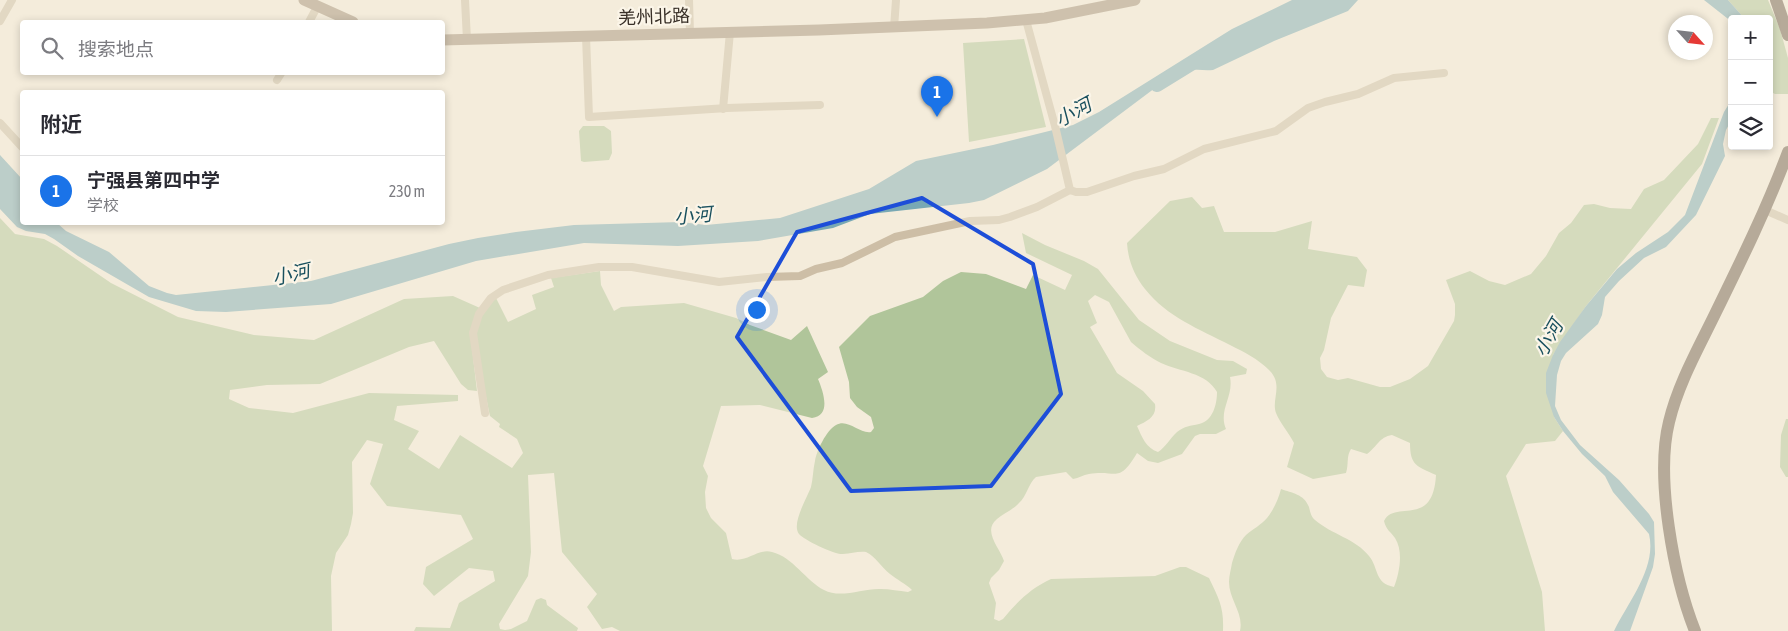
<!DOCTYPE html>
<html lang="zh">
<meta charset="utf-8">
<style>
:root{--surface:#fff;--page:#f2f2f3;--text:#2b2b33;--muted:#7c7c81;--line:#e1e1e2;--accent:#1a73e8}
body{margin:0;font-family:"Asap Condensed","Noto Sans SC",sans-serif;background:var(--page);color:var(--text)}
.controls{position:absolute;right:15px;top:15px;display:grid;overflow:hidden;border-radius:5px;box-shadow:0 2px 8px #0003}
.controls button{width:45px;height:45px;display:grid;place-items:center;padding:0;border:0;border-bottom:1px solid var(--line);background:var(--surface);color:var(--text);font:25px sans-serif}
.compass{position:absolute;left:1668px;top:15px;width:45px;height:45px;border-radius:50%;background:var(--surface);box-shadow:0 2px 8px #0003;rotate:117deg}
.you{position:absolute;left:756px;top:309px;width:18px;height:18px;margin:-12px;border:4px solid #fff;border-radius:50%;background:#1a73e8;box-shadow:0 0 0 8px #1a73e833}
.badge{display:grid;place-items:center;width:32px;height:32px;border-radius:50%;background:var(--accent);color:#fff;font-size:16px;font-weight:700}
.pin{position:absolute;translate:-50% -41px;filter:drop-shadow(0 1px 2px #0008)}
.pin::after{content:'';position:absolute;top:26px;width:18px;height:15px;background:inherit;clip-path:polygon(0 0,100% 0,50% 100%)}
.list{margin:0;padding:0;list-style:none}
h2{display:flex;justify-content:space-between;align-items:center;height:65px;margin:0;padding:0 20px;font-size:21px}
h2 small{font-size:16px;font-weight:400;color:var(--muted)}
.list li{display:grid;grid-template-columns:32px 1fr auto;gap:15px;align-items:center;box-sizing:border-box;height:70px;padding:0 20px;border-top:1px solid var(--line)}
.list b{display:block;font-size:19px;white-space:nowrap}
.list p{margin:0;font-size:16px;white-space:nowrap;color:var(--muted)}
.list em{font-size:16px;font-style:normal;color:var(--muted)}
.icon{flex:none;width:28px;height:28px;fill:none;stroke:currentColor;stroke-width:2;stroke-linecap:round;stroke-linejoin:round}
.map{position:relative;flex:none;width:1788px;height:631px;overflow:hidden}
.search{position:absolute;background:var(--surface);box-shadow:0 2px 8px #0003;left:20px;top:20px;width:425px;height:55px;display:flex;align-items:center;gap:12px;box-sizing:border-box;padding:0 18px;border-radius:5px;color:var(--muted);font-size:19px}
.panel{position:absolute;background:var(--surface);box-shadow:0 2px 8px #0003;left:20px;top:90px;width:425px;height:135px;border-radius:5px}
.map>svg:first-child{display:block}
.green{fill:#b0c59a;fill-rule:evenodd}
.water{fill:#78a8b4}
.lines{fill:none;stroke-linecap:round;stroke-linejoin:round}
.river{stroke:#78a8b4;stroke-width:14}
.minor{stroke:#cdbea6;stroke-width:8}
.secondary{stroke:#a18d77;stroke-width:11}
.trunk{stroke:#6c5a4a;stroke-width:12}
.marked{fill:none;stroke:#1d4ed8;stroke-width:4;stroke-linejoin:round}
.labels{text-anchor:middle;stroke-width:4.5;stroke-linejoin:round;paint-order:stroke}
.street-label{font-size:18px;fill:#393028;stroke:#fbf5e8}
.water-label{font-size:19px;font-style:italic;fill:#19505e;stroke:#fbf5e8}
</style>
<div class="map">
<svg width="1788" height="631" viewBox="0 0 1788 631">
<rect width="100%" height="100%" fill="#f4ecdb"/>
<path class="green" d="M1728,0h40l12,29 8,29v36h-13l-6,-3v-72h-24z
M1024,39l22,88 -77,15 -6,-99z
M1711,118h8l-17,46 -116,142 -33,49 1,62 9,14 -8,10 -29,3 -20,32 36,116 3,39h-305c4,-18 -11,-31 -11,-49 0,-6 2,-13 3,-19 3,-10 7,-21 14,-28 7,-6 15,-10 21,-17 7,-9 11,-18 14,-29 11,4 23,5 28,18 1,4 2,10 6,13 16,14 41,19 54,36 10,12 5,27 25,31 5,-13 10,-35 1,-49 -4,-6 -9,-8 -11,-17 11,-22 49,8 52,-46 -19,-9 -26,-9 -26,-32l-18,-8c-13,2 -15,12 -25,19l-16,-5c-5,8 -2,15 -5,24l-33,6 -26,-12 7,-24c-5,-10 -14,-20 -18,-30 -5,-14 8,-28 -7,-43 -11,-11 -25,-18 -39,-25 -31,-16 -63,-28 -85,-56 -11,-14 -17,-29 -18,-46l43,-42 22,-4 10,11 12,-2 10,26h51l37,-11 -4,28 49,8 10,13 -3,17 -16,-2 -17,33 -7,32 -4,8 1,11 6,8 11,3 10,-2 32,9h10l20,-8 18,-13 26,-45 1,-6v-11l-9,-24 24,-9 19,10 16,4 26,-11 15,-18 13,-23 12,-10 13,-18 10,-1 16,4 21,1 13,-20 20,-9 34,-36z
M583,126h21l7,5 1,22 -3,7 -25,2 -3,-1 -2,-30z
M0,218l15,16 29,5 13,7 54,37 67,34 76,18 60,5 90,-41 49,-3 27,12 -10,23 7,60 -9,-1 -7,-6 -27,-43 -25,6 -89,37 -53,1 -37,5 -1,9 20,9 44,5 76,-20 89,2v6l-61,5 -3,14 25,11 -11,18 31,20 21,-34 52,33 11,-15 -6,-14 -18,-12 1,-3 -10,-8c-4,-21 -17,-75 -12,-93 3,-10 10,-18 18,-25l12,24 28,-13 -4,-14 22,-8 -3,-9 49,-7 1,14 13,26 7,-4 63,-4 52,15 14,7 41,15 16,-14 21,46 -10,7c5,12 14,37 -6,39l-52,-13 -39,1 -18,60 5,10 -3,16 1,16 5,10 15,15 6,26c15,4 26,-11 40,-7 21,5 34,29 52,38 17,9 39,-2 57,-1 9,0 18,2 27,3l4,-2c-7,-7 -15,-10 -22,-16 -9,-7 -14,-17 -24,-22 -8,-1 -15,2 -23,2 -8,1 -39,-14 -44,-20 -8,-10 8,-36 12,-47 2,-8 2,-18 4,-26 2,-11 11,-30 21,-36 12,-7 23,9 35,7l3,-4 -3,-11 -14,-10 -7,-9 -1,-16 -10,-35 31,-31 53,-19 20,-16 18,-9 25,2 40,15 7,-14 32,15 7,-15 -46,-22 -4,-20 23,12 39,16 14,8 41,51 31,21 47,19 16,1 14,8 -1,5 -16,3c4,20 -12,33 -4,52l-10,5h-16l-5,2 -13,18 -24,9 -10,-2 -11,-8c-19,32 -20,16 -48,21 -6,1 -10,4 -16,5l-7,-7 -30,5c-8,7 -9,19 -17,26 -6,7 -15,10 -22,16 -15,12 3,29 7,42l-5,9 -8,8 -2,5 7,20 -2,16 5,2 4,-2c14,-17 28,-31 48,-40l104,-3 25,-9h6l23,11c10,21 15,29 14,53h-603l-8,-4 -10,2 -15,-22 10,-13 -35,-42 -8,-79 -26,2 3,77 -3,24 -29,48 1,5 5,1 6,-1 16,-8 9,-21 5,-2 5,2 1,5 31,23 -1,3h-163l2,-4 34,1 9,-25 36,-22 -2,-10 -24,-3 -35,28 -11,-12 3,-17 47,-28 -12,-24 -74,-9 -17,-22 13,-40 -16,-4 -15,22 1,51 -2,11 -3,11 -12,18 -5,23 1,55h-332zM1095,295l14,7 22,40c9,8 20,16 30,21 19,9 45,9 56,29 0,12 -4,29 -18,32 -9,2 -14,2 -22,8 -7,6 -11,15 -19,20 -12,-4 -16,-15 -21,-26 10,-5 20,-9 18,-22l-12,-13 -26,-18 -27,-46 7,-4 -9,-22z
M1786,419h2v58h-2l-6,-10 1,-32z"/>
<path class="water" d="M1292,0h66l-10,11 -74,30 -61,29c-12,1 -23,-2 -34,0l-132,99 -63,31 -15,3 -99,11 -37,14 -75,13 -80,5 -94,-3 -108,18 -145,43 -105,8 -30,-1 -47,-14 -71,-41 -24,-17 -9,-5 -19,-3 -9,-4 -17,-18v-54l22,24v43l35,1 9,8 43,21 40,34 18,7 9,2 135,-14 138,-37 29,-6 38,-6 58,-7 107,-3 25,3 74,-7 89,-29 47,-28 77,-16 80,-20 26,-13 133,-83z
M1704,0h24l17,19h-13v3z
M1732,99v20l-6,11 -3,14 2,12 -29,59 -30,32 -22,11 -25,23 -14,16 -3,18 -4,9 -32,29 -5,8 -4,14 -2,31 6,14 19,25 39,35 30,34 5,8 1,32 -2,13 -23,64h-16c14,-29 43,-63 35,-97l-36,-42 -8,-16 -23,-22 -19,-23 -9,-14 -8,-24v-20l7,-18 7,-13 26,-36 31,-37 19,-16 32,-21 17,-17 39,-103z"/>
<g class="lines">
<path class="river" d="M1157,85l39,-24"/>
<path class="minor" d="M465,0l2,40
M689,0l1,33
M1026,20l29,106 15,64
M0,21l12,-21
M309,22l8,-15
M894,28l2,-28
M586,36l3,81 138,-9 93,-3
M277,80l5,-8
M723,109l7,-77
M0,123l22,24
M1765,210l23,10
M485,413l-12,-80 6,-19 12,-16 12,-8 45,-15 51,-8h33l87,15 48,-5 33,-1 16,-7 26,-6 53,-26 75,-16 29,-1 11,-3 27,-10 33,-17 6,2h11l47,-16 30,-7 40,-20 72,-18 32,-23 17,-6 33,-8 36,-16 50,-5"/>
<path class="secondary" d="M304,0l49,22
M442,40l377,-10 168,-7 58,-5 90,-18"/>
<path class="trunk" d="M1776,0l12,35
M1695,631c-21,-53 -40,-153 -26,-209 9,-38 29,-73 46,-108 26,-53 52,-106 73,-162"/>
</g>
<path d="M0 0H1788V631H0ZM922,198l111,66 28,130 -70,92 -140,5 -114,-154 60,-105z" fill="#f4ecdb" fill-opacity=".55" fill-rule="evenodd"/>
<path class="marked" d="M922,198l111,66 28,130 -70,92 -140,5 -114,-154 60,-105z"/>
<g class="labels">
<g class="street-label">
<text transform="translate(654 17) rotate(-2)" y="6">羌州北路</text>
</g>
<g class="water-label">
<text transform="translate(1073 112) rotate(-29)" y="7">小河</text>
<text transform="translate(693 215) rotate(-5)" y="7">小河</text>
<text transform="translate(291 274) rotate(-13)" y="7">小河</text>
<text transform="translate(1548 338) rotate(-60)" y="7">小河</text>
</g>
</g>
</svg>
<div class="controls">
<button>+</button>
<button>−</button>
<button><svg class="icon" aria-label="layers" viewBox="0 0 24 24"><path d="M12 4l9 5-9 5-9-5zM3 14l9 5 9-5"/></svg></button>
</div>
<svg class="compass" viewBox="-18 -18 36 36"><path d="M0-13l5 13h-10z" fill="#e53935"/><path d="M0 13l5-13h-10z" fill="#7c7c81"/></svg>
<div class="you"></div>
<div class="pin badge" style="left:937px;top:117px">1</div>
<div class="search"><svg class="icon" aria-label="search" viewBox="0 0 24 24"><circle cx="10" cy="10" r="6"/><path d="M15 15l6 6"/></svg>搜索地点</div>
<section class="panel">
<h2>附近<small></small></h2>
<ul class="list">
<li><span class="badge">1</span><div><b>宁强县第四中学</b><p>学校</p></div><em>230 m</em></li>
</ul>
</section>
</div>
